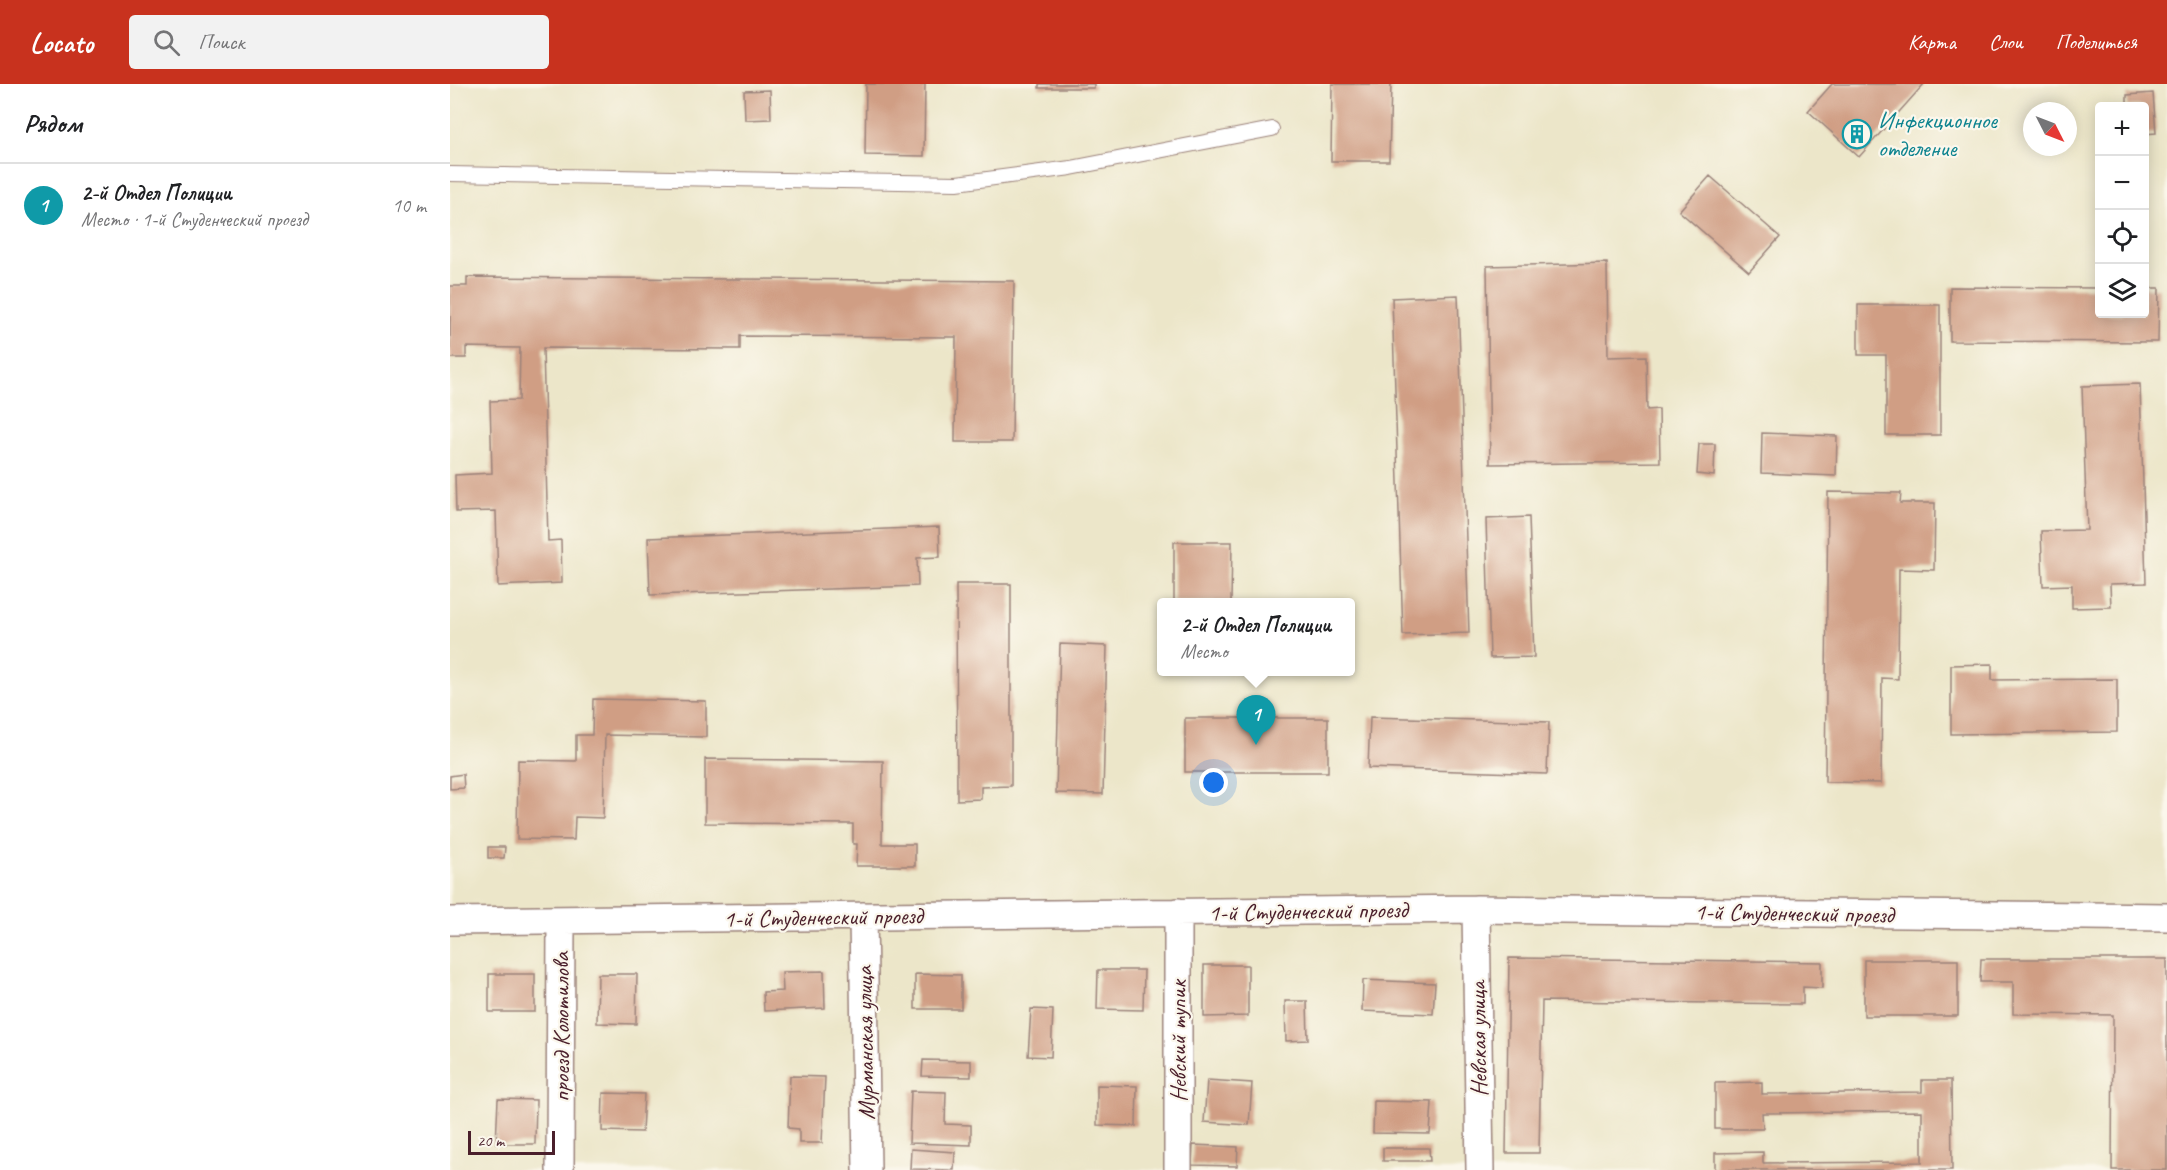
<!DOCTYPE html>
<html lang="ru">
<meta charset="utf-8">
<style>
:root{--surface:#fff;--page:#f2f2f2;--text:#202124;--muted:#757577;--line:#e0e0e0;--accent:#c8321e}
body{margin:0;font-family:Caveat,sans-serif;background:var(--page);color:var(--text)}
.controls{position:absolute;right:18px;top:18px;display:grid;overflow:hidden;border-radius:6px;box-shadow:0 3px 15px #0003}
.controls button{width:54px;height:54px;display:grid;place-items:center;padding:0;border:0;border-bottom:2px solid var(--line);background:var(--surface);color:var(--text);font:30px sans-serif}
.compass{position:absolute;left:1573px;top:18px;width:54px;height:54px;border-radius:50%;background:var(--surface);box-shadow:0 3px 15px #0003;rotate:132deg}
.scale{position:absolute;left:18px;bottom:15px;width:87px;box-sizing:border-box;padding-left:6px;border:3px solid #4a1f2b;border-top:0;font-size:16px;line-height:21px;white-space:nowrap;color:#4a1f2b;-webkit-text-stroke:4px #fbf7ec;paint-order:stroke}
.you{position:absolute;left:764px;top:699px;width:21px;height:21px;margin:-15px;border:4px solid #fff;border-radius:50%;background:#1a73e8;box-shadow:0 0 0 9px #1a73e833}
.badge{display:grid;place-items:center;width:39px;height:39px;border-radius:50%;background:var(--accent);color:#fff;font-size:20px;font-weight:700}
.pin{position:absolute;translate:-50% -50px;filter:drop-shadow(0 2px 3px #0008)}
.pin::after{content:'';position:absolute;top:32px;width:21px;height:18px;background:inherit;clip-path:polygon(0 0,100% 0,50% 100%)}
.popup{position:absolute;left:707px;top:514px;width:198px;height:78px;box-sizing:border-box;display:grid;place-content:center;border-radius:6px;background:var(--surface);filter:drop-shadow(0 2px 4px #0005);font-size:20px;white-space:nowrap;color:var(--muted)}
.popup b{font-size:22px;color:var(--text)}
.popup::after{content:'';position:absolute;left:50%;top:100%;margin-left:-12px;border:12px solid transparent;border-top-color:var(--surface)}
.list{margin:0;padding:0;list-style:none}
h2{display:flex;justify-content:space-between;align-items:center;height:78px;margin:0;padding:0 24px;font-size:26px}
h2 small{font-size:20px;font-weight:400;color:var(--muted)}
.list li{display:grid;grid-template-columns:39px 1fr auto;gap:18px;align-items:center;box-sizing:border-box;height:84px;padding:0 24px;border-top:2px solid var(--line)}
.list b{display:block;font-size:22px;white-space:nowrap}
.list p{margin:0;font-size:20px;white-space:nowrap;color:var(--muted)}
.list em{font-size:20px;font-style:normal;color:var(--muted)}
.icon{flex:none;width:33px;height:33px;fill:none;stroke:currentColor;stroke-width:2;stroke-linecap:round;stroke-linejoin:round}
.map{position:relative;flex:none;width:1717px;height:1086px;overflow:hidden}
header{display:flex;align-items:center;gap:36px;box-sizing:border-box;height:84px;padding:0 30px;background:var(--accent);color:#fff}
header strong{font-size:28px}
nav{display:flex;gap:33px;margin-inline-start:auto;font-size:21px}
.search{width:420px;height:54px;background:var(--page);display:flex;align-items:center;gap:15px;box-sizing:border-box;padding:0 21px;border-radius:6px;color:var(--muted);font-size:22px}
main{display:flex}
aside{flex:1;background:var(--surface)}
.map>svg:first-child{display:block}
.building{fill:#d09e84}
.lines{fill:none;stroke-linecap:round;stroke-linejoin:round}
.lane-casing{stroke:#9b827a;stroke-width:16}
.street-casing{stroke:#9b827a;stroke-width:30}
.lane{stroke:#fff;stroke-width:14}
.street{stroke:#fff;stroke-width:27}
.labels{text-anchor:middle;stroke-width:4.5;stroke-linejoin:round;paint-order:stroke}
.culture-label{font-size:24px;fill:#0d838f;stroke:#fbf7ec;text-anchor:start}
.street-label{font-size:24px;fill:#4a1f2b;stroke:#fbf7ec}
</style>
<header>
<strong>Locato</strong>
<div class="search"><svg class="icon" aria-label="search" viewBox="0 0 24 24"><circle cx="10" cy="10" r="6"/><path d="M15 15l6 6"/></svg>Поиск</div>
<nav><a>Карта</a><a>Слои</a><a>Поделиться</a></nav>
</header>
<main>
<aside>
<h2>Рядом<small></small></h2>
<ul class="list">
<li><span class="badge" style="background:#0f9aa8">1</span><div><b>2-й Отдел Полиции</b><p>Место · 1-й Студенческий проезд</p></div><em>10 m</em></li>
</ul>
</aside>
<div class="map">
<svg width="1717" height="1086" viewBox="0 0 1717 1086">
<rect width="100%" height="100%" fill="#fbf7ec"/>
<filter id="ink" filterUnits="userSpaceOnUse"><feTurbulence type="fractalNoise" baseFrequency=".0167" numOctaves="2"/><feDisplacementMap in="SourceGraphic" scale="12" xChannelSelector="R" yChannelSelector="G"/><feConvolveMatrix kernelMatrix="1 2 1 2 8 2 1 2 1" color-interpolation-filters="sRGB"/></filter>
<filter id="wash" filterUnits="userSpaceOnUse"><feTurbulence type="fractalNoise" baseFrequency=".008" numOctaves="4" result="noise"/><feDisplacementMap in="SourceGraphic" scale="24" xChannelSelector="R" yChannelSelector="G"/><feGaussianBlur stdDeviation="1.35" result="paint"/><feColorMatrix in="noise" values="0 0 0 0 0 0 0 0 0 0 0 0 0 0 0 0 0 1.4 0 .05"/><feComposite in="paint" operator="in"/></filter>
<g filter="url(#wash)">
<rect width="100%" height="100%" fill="#ece6c9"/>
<g id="blocks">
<path class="building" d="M416,0h59l-1,72 -59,-1z
M589,0h55v4h-55z
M882,0h59l-2,77h-58z
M1382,0h92l-65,73 -51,-46z
M320,6l1,29 -26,1 -1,-29z
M1703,9l3,40 -12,1v-28h-17v-11z
M1260,92l70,61 -31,35 -70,-61z
M1157,179l1,94 38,-1 1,54 12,-1 1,53 -170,2 -3,-198z
M17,193l547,4 -2,161h-57l1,-105 -216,-1v13l-197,-1 5,193 13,-1 1,43 -64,3 -2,-75 -40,1 -1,-37 37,-2 -2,-72 29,-1 1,-52 -54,-1v11h-16v-72h17z
M1500,203l150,1v26h44v-26h15l-1,54 -208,-1z
M1008,211l11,338 -66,2 -11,-337z
M1408,221h82v130h-54v-80h-28z
M1690,300l6,199 -36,1 1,23 -39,1v-23l-29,1 -2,-55 46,-1 -5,-144z
M1312,349l75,3 -1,40 -75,-3z
M1249,360h16l-1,32 -17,-2z
M1378,408l73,1 -1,10h35l-1,67 -35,-1 -1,110 -16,-1 -1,105 -56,-1z
M1079,433l5,140 -44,1 -4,-139z
M489,443l1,30 -23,1 1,28 -268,9 -2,-57z
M724,458h58l-1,60h-57z
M506,500h55v202l-30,1v12l-24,1z
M610,560l47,2 -4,148 -47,-1z
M1542,580v16l125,-1v53l-166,2v-69z
M143,615l113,2v36l-101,-2 -2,83 -28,-1 -1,23 -57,-1 1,-79 58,1v-26h16z
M920,633l179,5 -2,52 -179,-6z
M735,634h143v54h-143z
M255,675l178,2 -1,83h33v22h-59l1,-22h-4v-20l-148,-1z
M13,690l1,14 -14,1v-13z
M38,763h17l-1,11h-16z
M1059,874l313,4v26l-19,-1v17l-261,-3 -3,152h-33z
M1531,875h186v211h-55l1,-155 -100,-1v-32h-33z
M1414,876h94v56h-94z
M754,881h44v51l-44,1z
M648,886h46l-1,40 -46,-1z
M374,887l1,37 -61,3 -1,-19 20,-1 -1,-19z
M39,890h46v38h-46z
M148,890h39l-1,50 -39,-1z
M465,890l46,1v34h-46z
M913,896l72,3 -2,31 -71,-3z
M835,917h22l1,39 -22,1z
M581,925l22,1 -2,47 -23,-1z
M473,976l48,1v16l-49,-1z
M340,992l35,1 -3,66h-23v-14l-11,-1z
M757,996l45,3 -3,42 -45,-3z
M1472,996h29l1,90h-237v-17l48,-1v11l159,-1v-51l-160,2 1,16h-48v-46l47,-1v12l160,-2z
M647,1001l40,1 -1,40 -39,-1z
M461,1007l35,1 -1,32 26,1v20l-62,-2z
M153,1009l41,1 -2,38 -40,-1z
M48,1015l38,1 -1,44h-39z
M924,1017l58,1 -2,32 -57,-1z
M743,1061l45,2 -1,19 -45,-1z
M933,1064h46l1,13h-47z
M461,1065l44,3 -1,18 -44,-1z"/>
</g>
</g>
<g filter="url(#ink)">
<use href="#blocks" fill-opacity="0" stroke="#9b827a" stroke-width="1.5"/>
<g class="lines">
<g class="lane-casing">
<path id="lane" d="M0,90l507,9 114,-15 201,-39"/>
</g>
<g class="street-casing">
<path id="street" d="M1026,825l4,261
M413,832l4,254
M0,837l1026,-12 691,8
M110,1086l1,-250
M728,1086v-258"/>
</g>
<use href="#lane" class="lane"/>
<use href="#street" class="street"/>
</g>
</g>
<defs>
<g id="building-ring" transform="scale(1.5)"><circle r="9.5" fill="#fbf7ec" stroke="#0f9aa8" stroke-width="1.5"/><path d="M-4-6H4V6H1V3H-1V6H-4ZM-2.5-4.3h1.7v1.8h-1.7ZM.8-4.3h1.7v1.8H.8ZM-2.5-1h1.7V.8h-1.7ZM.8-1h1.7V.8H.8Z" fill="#0f9aa8"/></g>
</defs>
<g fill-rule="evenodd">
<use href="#building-ring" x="1407" y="50"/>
</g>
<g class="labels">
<g class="culture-label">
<text x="1428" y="44">Инфекционное<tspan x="1428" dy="28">отделение</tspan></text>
</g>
<g class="street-label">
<text transform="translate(858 827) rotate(-1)" y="8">1-й Студенческий проезд</text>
<text transform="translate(1344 829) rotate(1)" y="8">1-й Студенческий проезд</text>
<text transform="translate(373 833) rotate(-1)" y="8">1-й Студенческий проезд</text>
<text transform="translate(111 943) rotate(-90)" y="8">проезд Колотилова</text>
<text transform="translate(1028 955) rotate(-91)" y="8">Невская улица</text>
<text transform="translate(728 957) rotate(-90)" y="8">Невский тупик</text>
<text transform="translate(415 959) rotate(-91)" y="8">Мурманская улица</text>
</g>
</g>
</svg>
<div class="controls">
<button>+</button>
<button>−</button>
<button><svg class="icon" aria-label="locate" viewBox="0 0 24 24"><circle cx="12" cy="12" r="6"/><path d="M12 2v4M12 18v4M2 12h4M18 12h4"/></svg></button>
<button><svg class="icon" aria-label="layers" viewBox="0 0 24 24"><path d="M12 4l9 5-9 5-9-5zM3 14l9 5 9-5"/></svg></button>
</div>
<svg class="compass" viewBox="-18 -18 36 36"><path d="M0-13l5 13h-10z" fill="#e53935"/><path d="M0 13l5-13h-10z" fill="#757577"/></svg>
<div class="scale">20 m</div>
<div class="you"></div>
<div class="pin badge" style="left:806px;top:661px;background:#0f9aa8">1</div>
<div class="popup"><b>2-й Отдел Полиции</b>Место</div>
</div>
</main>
